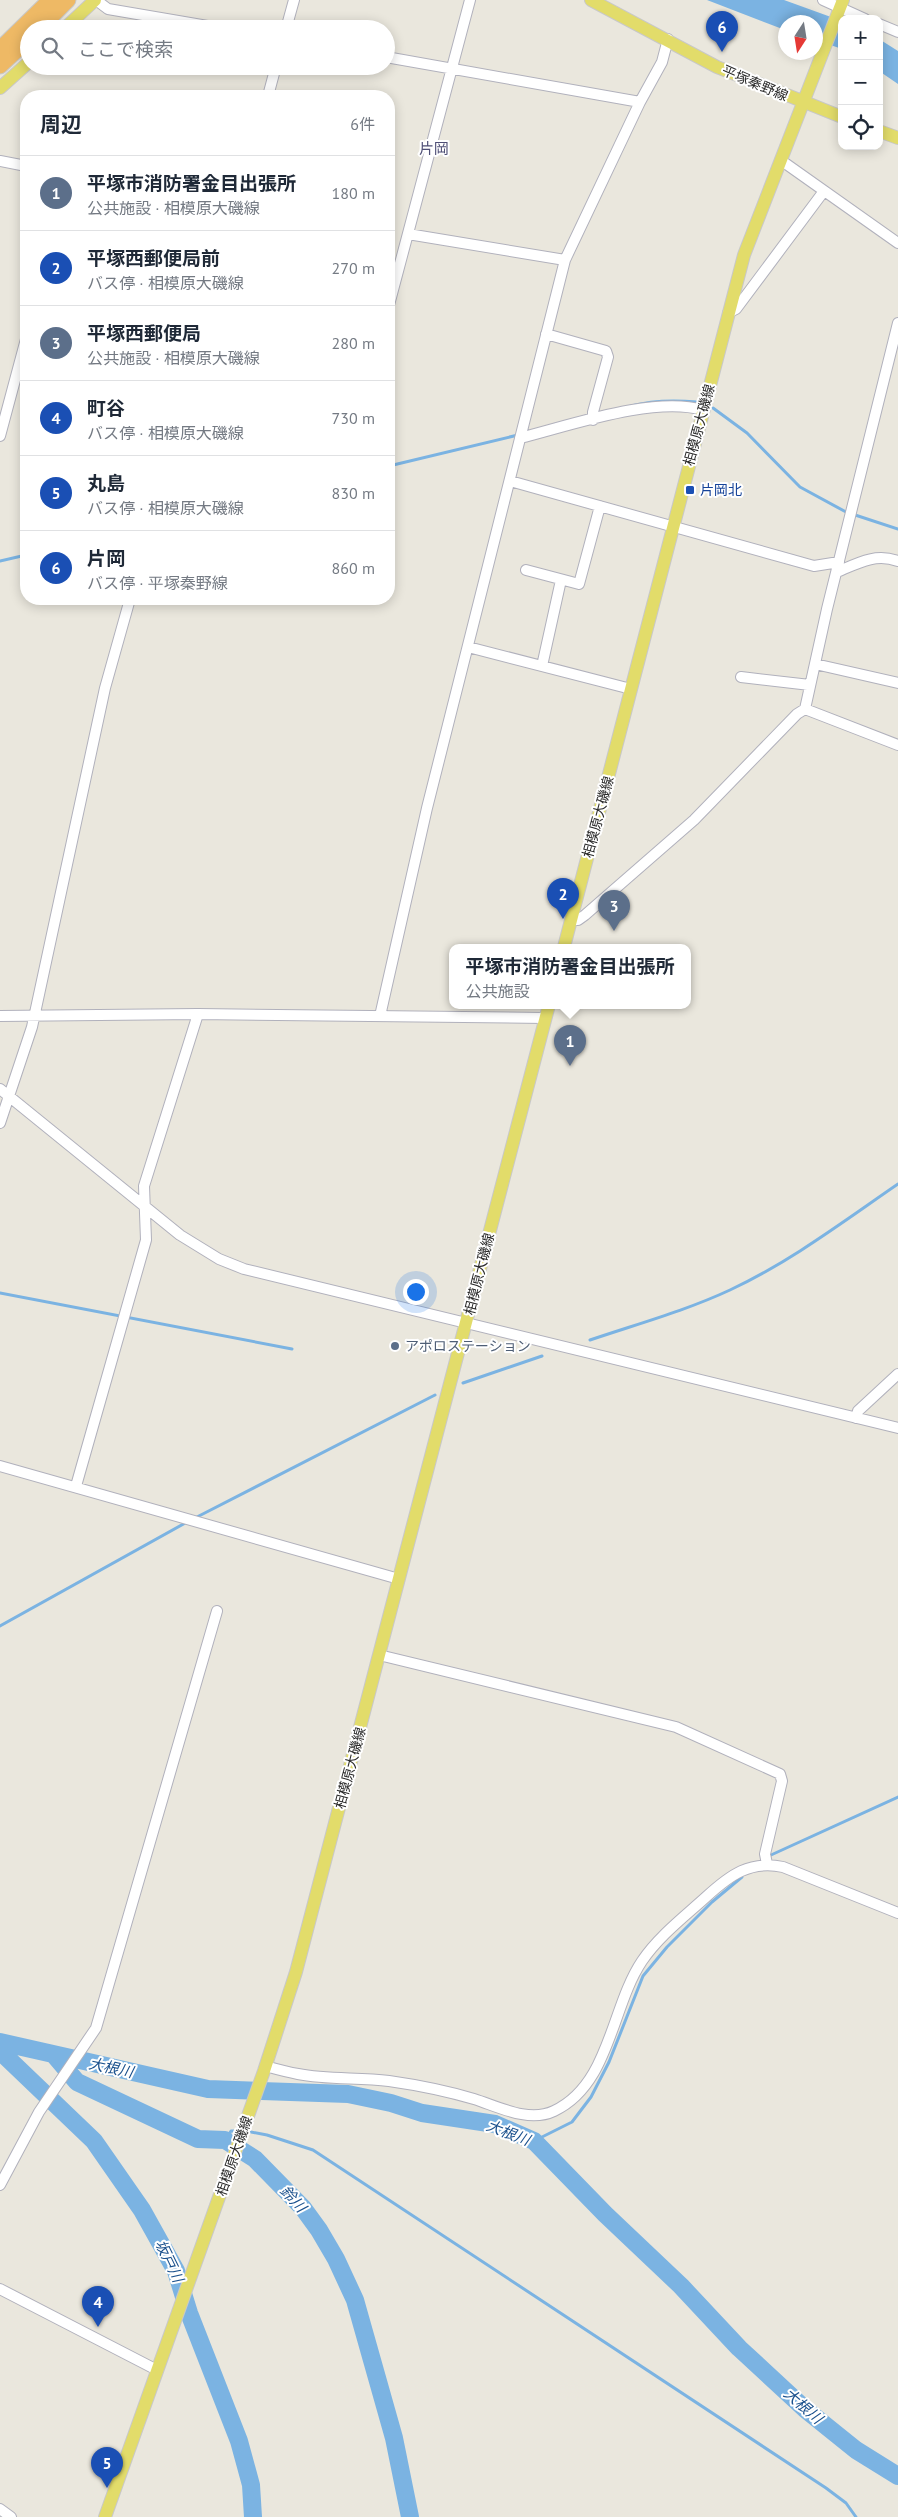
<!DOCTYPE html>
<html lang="ja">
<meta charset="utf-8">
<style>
:root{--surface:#fff;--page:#f6f6f7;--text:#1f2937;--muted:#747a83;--line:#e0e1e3;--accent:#0b8043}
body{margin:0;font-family:"PT Sans","Noto Sans JP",sans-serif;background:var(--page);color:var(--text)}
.controls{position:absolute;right:15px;top:15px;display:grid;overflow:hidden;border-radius:10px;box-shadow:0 2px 12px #0003}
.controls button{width:45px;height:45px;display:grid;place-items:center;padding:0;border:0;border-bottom:1px solid var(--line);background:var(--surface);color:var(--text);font:25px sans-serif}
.compass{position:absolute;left:778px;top:15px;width:45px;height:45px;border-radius:50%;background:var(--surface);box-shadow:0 2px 12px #0003;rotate:192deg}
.you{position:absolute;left:415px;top:1291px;width:18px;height:18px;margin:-12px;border:4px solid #fff;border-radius:50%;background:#1a73e8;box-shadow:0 0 0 8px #1a73e833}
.badge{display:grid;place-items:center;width:32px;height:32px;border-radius:50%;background:var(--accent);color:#fff;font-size:16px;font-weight:700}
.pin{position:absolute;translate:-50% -41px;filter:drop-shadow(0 1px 2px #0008)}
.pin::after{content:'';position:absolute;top:26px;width:18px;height:15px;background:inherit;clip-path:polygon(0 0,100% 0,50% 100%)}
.popup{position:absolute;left:449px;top:944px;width:242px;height:65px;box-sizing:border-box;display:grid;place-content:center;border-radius:10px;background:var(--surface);filter:drop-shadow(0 1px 4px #0005);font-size:16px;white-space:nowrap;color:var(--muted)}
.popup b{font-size:19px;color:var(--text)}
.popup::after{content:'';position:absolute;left:50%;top:100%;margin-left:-10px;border:10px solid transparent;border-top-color:var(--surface)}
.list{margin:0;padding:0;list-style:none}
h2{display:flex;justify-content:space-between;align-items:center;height:65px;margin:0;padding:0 20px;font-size:21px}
h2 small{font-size:16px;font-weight:400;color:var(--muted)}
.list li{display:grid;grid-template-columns:32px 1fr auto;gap:15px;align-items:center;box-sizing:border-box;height:75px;padding:0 20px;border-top:1px solid var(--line)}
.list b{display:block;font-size:19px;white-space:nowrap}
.list p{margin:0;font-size:16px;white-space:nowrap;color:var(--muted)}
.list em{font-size:16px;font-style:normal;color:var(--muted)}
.icon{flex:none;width:28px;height:28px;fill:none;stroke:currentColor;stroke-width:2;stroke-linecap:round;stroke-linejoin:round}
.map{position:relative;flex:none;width:898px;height:2517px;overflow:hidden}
.search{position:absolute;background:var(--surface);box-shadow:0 2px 12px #0003;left:20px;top:20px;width:375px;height:55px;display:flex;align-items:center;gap:12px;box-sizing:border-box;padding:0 18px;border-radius:28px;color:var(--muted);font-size:19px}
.panel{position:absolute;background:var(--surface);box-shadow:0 2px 12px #0003;left:20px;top:90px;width:375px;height:515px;border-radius:20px}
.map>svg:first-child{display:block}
.water{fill:#7bb3e2}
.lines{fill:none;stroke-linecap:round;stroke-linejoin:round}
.stream{stroke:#7bb3e2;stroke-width:3}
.river{stroke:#7bb3e2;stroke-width:18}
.minor-casing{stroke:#b1b1bc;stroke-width:12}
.major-casing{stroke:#c8c8c8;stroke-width:14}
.highway-casing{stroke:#c8c8c8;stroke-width:17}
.minor{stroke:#fff;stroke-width:10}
.major{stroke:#e2dc6a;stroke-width:12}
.highway{stroke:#eeb965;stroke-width:15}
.transit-dot{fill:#1a4fb4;stroke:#fff;stroke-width:2}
.service-dot{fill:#5c6f8a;stroke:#fff;stroke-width:2}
.labels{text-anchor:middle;stroke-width:4;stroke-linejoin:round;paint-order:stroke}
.street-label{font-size:14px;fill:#2a2a2a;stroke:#fff}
.transit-label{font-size:14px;fill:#164399;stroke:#fff;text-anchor:start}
.service-label{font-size:14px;fill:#4e5e75;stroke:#fff;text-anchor:start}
.neighbourhood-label{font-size:15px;fill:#4f4f76;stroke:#fff}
.water-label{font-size:15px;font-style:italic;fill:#1b518d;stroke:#fff}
</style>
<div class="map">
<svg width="898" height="2517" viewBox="0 0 898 2517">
<rect width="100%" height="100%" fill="#eae7dd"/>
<path class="water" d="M707,0h77l58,21v28l-26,-9v-18h-30l-1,8z
M879,39l19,12v33l-19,-13z"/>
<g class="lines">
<path class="stream" d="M631,406c22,-6 43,-6 66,-4
M713,408l34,25 53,54 46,25 52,17
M389,466l129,-31
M0,561l26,-6
M0,1293l292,56
M590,1340c47,-16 95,-29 140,-50 60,-28 114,-69 168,-106
M463,1383l79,-27
M195,1518l240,-123
M0,1626l187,-104
M771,1855l127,-58
M246,2131l21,4 46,15 513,338 20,15 10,14
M225,2140l6,-9h8
M534,2141l38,-19 19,-25 18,-35 34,-86 24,-29 45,-45 30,-25"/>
<path class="river" d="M0,2042l208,47 140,5 43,9 31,10 73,11 39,17 71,73 76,72 58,62 66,61 51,41 42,26
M0,2051l94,90 48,69 34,61 13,42 50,128 12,44 2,32
M55,2056l22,26 121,57 27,1 30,19 48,49 16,22 17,29 19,41 39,138 16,79"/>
<g class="minor-casing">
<path id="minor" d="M96,0l12,9 117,20
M823,0l42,19
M879,24l19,8
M286,29l8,-29
M386,57l254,45
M268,96l8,-30
M0,161l26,5
M782,161l116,82
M408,234l157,26
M389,305l81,-305
M728,313l8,-4 88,-118
M546,334l60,17 2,6 -15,55v8
M0,436l26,-97
M520,438c52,-13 133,-42 183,-28
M510,481l304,85 25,-4
M526,570l53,14 21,-78
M837,572c21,-9 38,-19 61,-11
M468,647l163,42
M815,664l83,19
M542,666l19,-86
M741,677l69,8
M805,709l93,36
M571,920h7l7,-5 109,-95 103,-106 8,-5 22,-100 71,-286
M0,1016l198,-2 347,4
M380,1016l47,-208 138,-548 75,-158 22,-40 6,-23
M0,1089l180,146 39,24 25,10 654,159
M0,1123l32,-96 73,-339 25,-89
M856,1418l2,-7 40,-37
M0,1466l399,113
M76,1486l70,-246 -2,-54 54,-172
M379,1655l297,72 104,47 2,7 -17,73 2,10
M265,2066c11,3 22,6 33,8 30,6 61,3 91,7 28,4 58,10 85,18 25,8 55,24 80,12 56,-26 57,-104 88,-150 17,-25 42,-44 64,-64 24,-22 44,-37 77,-30l115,46
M0,2185l39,-73 57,-84 121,-417
M0,2289l157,81
M0,2509l11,8"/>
</g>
<g class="major-casing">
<path id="major" d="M591,0l126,67 125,50
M64,29l31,-29
M0,88l29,-26
M879,131l19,7
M564,947l180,-692 99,-255
M105,2517l159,-446 32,-99 253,-967"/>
</g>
<g class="highway-casing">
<path id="highway" d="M39,29l29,-29
M0,49l50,-49
M0,66l29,-27"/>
</g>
<use href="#minor" class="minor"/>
<use href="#major" class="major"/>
<use href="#highway" class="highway"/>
</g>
<rect class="transit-dot" x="685" y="485" width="10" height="10" rx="2.5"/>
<circle class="service-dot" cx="395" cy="1346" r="5"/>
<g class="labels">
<g class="street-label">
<text transform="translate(755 83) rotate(23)" y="5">平塚秦野線</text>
<text transform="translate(699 425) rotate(-75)" y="5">相模原大磯線</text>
<text transform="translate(598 817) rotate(-75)" y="5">相模原大磯線</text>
<text transform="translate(479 1274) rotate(-76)" y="5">相模原大磯線</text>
<text transform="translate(350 1768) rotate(-75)" y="5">相模原大磯線</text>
<text transform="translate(234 2156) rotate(-71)" y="5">相模原大磯線</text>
</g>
<g class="transit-label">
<text x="700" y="495">片岡北</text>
</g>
<g class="service-label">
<text x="405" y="1351">アポロステーション</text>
</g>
<g class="neighbourhood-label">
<text x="434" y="154">片岡</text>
</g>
<g class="water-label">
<text transform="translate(111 2068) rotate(12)" y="5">大根川</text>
<text transform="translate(508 2133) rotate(21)" y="5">大根川</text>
<text transform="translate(293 2199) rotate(48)" y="5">鈴川</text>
<text transform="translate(169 2261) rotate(64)" y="5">坂戸川</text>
<text transform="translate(803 2406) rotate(41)" y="5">大根川</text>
</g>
</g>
</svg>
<div class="controls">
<button>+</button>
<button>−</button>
<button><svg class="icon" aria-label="locate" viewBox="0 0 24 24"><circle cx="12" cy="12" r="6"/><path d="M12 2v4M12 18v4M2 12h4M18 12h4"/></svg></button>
</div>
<svg class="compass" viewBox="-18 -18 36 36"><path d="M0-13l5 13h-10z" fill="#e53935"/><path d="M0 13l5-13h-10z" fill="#747a83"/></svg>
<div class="you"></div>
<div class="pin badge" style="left:570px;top:1066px;background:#5c6f8a">1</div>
<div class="popup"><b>平塚市消防署金目出張所</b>公共施設</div>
<div class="pin badge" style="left:563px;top:919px;background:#1a4fb4">2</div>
<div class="pin badge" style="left:614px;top:931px;background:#5c6f8a">3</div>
<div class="pin badge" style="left:98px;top:2327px;background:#1a4fb4">4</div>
<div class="pin badge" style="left:107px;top:2488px;background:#1a4fb4">5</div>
<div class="pin badge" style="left:722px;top:52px;background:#1a4fb4">6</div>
<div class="search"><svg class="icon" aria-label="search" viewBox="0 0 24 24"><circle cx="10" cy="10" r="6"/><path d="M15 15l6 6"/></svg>ここで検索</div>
<section class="panel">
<h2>周辺<small>6件</small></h2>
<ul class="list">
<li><span class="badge" style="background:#5c6f8a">1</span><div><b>平塚市消防署金目出張所</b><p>公共施設 · 相模原大磯線</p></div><em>180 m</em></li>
<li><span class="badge" style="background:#1a4fb4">2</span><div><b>平塚西郵便局前</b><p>バス停 · 相模原大磯線</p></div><em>270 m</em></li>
<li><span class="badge" style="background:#5c6f8a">3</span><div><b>平塚西郵便局</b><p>公共施設 · 相模原大磯線</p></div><em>280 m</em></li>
<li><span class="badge" style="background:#1a4fb4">4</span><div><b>町谷</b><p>バス停 · 相模原大磯線</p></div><em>730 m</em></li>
<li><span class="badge" style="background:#1a4fb4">5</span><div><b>丸島</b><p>バス停 · 相模原大磯線</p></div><em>830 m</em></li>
<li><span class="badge" style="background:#1a4fb4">6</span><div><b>片岡</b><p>バス停 · 平塚秦野線</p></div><em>860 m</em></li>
</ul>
</section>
</div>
